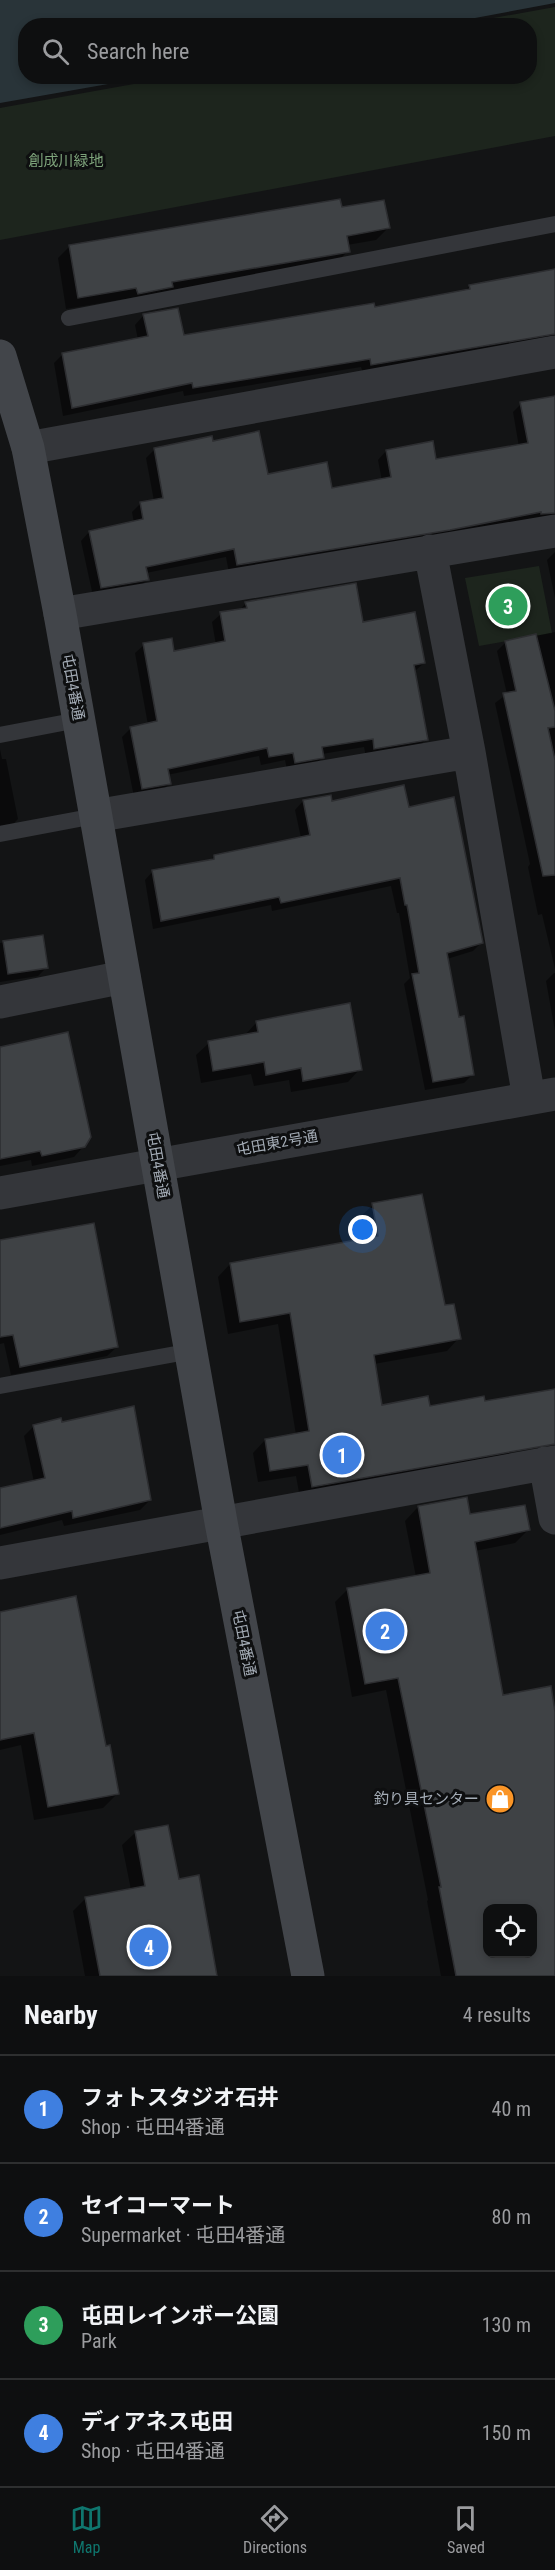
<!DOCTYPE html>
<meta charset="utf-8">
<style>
:root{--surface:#0e0f10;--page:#1c1d1e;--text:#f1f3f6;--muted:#9b9c9f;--line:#2e2f30;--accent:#0f766e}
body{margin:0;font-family:"Roboto Condensed","Noto Sans JP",sans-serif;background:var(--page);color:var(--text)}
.controls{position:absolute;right:18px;bottom:18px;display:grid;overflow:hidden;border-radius:12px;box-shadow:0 3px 9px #0003}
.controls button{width:54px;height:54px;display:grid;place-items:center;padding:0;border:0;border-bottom:2px solid var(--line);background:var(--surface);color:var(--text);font:30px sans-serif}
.you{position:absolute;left:363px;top:1230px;width:21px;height:21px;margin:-15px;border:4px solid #fff;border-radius:50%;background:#1a73e8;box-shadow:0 0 0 9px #1a73e833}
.badge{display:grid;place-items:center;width:39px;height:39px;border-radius:50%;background:var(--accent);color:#fff;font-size:20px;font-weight:700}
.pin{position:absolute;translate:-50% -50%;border:3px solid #fff;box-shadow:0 2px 6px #0006}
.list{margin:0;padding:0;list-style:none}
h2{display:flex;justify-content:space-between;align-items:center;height:78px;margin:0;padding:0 24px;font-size:26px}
h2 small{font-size:20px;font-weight:400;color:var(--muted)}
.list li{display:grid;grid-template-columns:39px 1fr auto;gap:18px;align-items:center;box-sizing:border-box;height:108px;padding:0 24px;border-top:2px solid var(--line)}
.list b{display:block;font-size:22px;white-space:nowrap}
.list p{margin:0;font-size:20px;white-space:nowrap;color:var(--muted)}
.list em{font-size:20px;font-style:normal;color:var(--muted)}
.icon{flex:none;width:33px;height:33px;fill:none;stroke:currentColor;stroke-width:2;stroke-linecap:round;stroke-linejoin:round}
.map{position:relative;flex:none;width:555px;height:1976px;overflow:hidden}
.search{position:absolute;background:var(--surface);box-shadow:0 3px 9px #0003;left:18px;right:18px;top:18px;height:66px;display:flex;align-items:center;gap:15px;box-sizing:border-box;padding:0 21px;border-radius:24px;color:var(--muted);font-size:22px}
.sheet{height:510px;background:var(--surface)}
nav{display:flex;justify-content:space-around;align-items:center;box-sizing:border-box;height:84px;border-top:2px solid var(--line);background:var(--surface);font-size:16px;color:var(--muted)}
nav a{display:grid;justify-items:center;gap:3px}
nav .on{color:var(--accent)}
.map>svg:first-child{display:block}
.green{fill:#1d251d}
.water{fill:#293439}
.shadow{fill:#0007;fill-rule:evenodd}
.building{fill:#3f4245;stroke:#2d2e31;stroke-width:1.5;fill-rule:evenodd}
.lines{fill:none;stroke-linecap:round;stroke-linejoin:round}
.lane{stroke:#34363a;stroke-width:16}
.street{stroke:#34363a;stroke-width:33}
.secondary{stroke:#42454a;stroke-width:33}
.labels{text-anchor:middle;stroke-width:6;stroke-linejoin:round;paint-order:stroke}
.park-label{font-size:15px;fill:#7da27a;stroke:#0e0f10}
.street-label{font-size:15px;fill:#a4acb6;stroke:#0e0f10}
.poi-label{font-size:15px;fill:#a4acb6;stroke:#0e0f10;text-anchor:end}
</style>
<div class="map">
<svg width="555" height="1976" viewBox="0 0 555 1976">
<rect width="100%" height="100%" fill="#131415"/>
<path class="green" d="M555,7v129l-555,104v-132l173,-31 357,-1v-50l-76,-1z
M539,566l13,67 -73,13 -14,-68z"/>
<path class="water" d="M0,0h555v3l-123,23h-406v50l122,1 -148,26z"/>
<path class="shadow" d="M341,209l47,19 -12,12 -29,5 1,6 -12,12 -270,46 -8,-51 12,-12z
M555,271v70l-192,32 -2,-6 -177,29 -1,-5 -120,25 -9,-53 9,-9 75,-14 -3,-15 8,-9 34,-7 6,28 191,-28 90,-17 5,-6z
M555,398v125l-326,50 -3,-16 -80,16 1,7 -8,8 -46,8 -12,-55 8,-9 45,-9 -2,-11 8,-8 14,-3 -8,-43 8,-8 58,-7 55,33 64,14 51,-9 -4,-21 8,-9 49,10 84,-14 -6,-35 8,-8z
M555,552v46l-8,-38z
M246,603l116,21 62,39 -9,8 11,68 -8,9 -52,9 -2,-10 -42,7 1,3 -9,9 -27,4 -2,-10 -24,5 -2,-9 -92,19 2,9 -8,8 -27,5 -12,-60 9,-9 17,-3 -13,-72 9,-8 29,8 43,-8 -4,-23 9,-8 18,-3z
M555,632v337l-13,-55 -4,1 -10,-48 2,-3 -35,-161 12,-9 -10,-43 9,-9z
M0,749l2,10h4l12,60 -11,11 -7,2z
M303,801l105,8 73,134 -8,8 -26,8 11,60 15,55 -9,9 -39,7 -21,-106 6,-6 -11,-65h-2l-6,-27 -119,25 -1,-6 -118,24 -8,-49 8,-9 56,-9 5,-6 87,-18 -6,-28z
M42,936l5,31 -9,9 -38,6v-39z
M554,973h1v58l-9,-50z
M257,1022l103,47 -12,13 -57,10 -2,-12 -35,6 -3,-12 -50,9 -5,-28 13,-12 36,-8z
M0,1048l84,98 -10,11 -42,9 -1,-6 -31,6z
M373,1205l71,102 15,31 -12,13 -73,13 7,43 133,43 -13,12 -201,36 -4,-22 -38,6 -5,-29 12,-13 31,-5 -18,-111 -50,10 -10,-57 12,-13 134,-24 -4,-23z
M0,1246l117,101 -10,9 -96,19 -7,-32 -4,1z
M34,1426l116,74 -10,10 -76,16 -2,-6 -62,15v-45l34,-8 -10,-46z
M418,1507l50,9 60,14 -13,13 -40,8 27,146 53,24v255h-114l-14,-75 1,-1 -42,-210 -34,7 -17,-95 13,-13 68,-12 -11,-56zM488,1908h44v46h-44z
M0,1614l105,133 12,47 -14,14 -69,12 -13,-75 -21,5z
M136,1832l41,49 39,95h-131l-12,-65 13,-13 45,-8 -9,-45z"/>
<path class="building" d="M340,199l2,8 42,-7 6,28 -43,8 3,16 -178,30 1,5 -35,7 -2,-6 -58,10 -9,-53z
M555,269v65l-184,31 -1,-6 -177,29 -1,-5 -120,25 -10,-55 86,-17 -5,-22 35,-6 6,27 190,-32 1,4 95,-18 -1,-4z
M555,396v117l-14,1v-2l-91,18 -213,35 -3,-16 -88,18 3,13 -48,8 -12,-57 54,-12 -3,-17 23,-4 -9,-50 58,-12 1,5 46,-10 9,43 59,-12 5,26 59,-11 -5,-27 47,-9 3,18 92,-16 -8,-41z
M356,583l7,39 52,-10 10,51 -11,2 14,75 -54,9 -1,-10 -51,8 2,11 -29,5 -2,-10 -24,4 -2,-9 -99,21 3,15 -29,5 -12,-62 27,-6 -14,-78 29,-5 2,13 51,-10 -5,-29 27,-4 -2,-6z
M536,634l19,77v16l-7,1 7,32v115l-12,1 -40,-183 13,-2 -11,-50z
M404,785l5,22 45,-10 29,146 -36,10 12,64 5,-1 10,59 -41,7 -21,-108 7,-1 -12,-68h-2l-5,-27 -119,25 -2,-6 -118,24 -9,-51 62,-11v-4l96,-20 -7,-35 28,-5 1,6z
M43,935l5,33 -40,6 -5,-33z
M350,1003l12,67 -59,11 -2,-13 -35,7 -2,-13 -51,9 -5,-30 50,-9 -2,-11z
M68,1032l23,105 -6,10 -43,9 -2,-5 -40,8v-112z
M422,1194l23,111 9,-1 7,35 -87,16 8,50 46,-9 2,10 54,-10 1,5 70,-12v55l-243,43 -4,-22 -38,6 -5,-32 44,-8 -19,-118 -50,9 -10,-59 148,-27 -6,-33z
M94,1223l24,124 -98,20 -7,-32 -13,2v-97z
M134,1406l17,94 -78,18 -1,-7 -72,17v-40l45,-10 -12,-53 28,-7 1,4z
M467,1497l3,17 55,-9 5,25 -55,12 28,153 48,-9 4,26v264h-99l-17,-89h2l-43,-209 -33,6 -18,-96 83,-15 -12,-67zM488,1908h44v45h-44z
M76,1596l30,150 4,-1 9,49 -71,13 -14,-74 -34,7v-128z
M168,1825l11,54 20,-4 18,101h-117l-15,-79 60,-11 -10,-55z"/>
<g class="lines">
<path class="lane" d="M69,318l486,-94
M0,735l78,-15
M0,834l95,-18
M0,1386l192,-35"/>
<path class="street" d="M28,448l527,-96
M430,551l39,201 60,346
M60,614l495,-83
M95,816l374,-64
M0,1002l124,-25
M0,1193l555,-99
M545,1463l10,55
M0,1563l555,-101"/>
<path class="secondary" d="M0,356l28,92 32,166 161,908 87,454"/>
</g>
<defs>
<g id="shop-disc" transform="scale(1.5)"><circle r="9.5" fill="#fa9527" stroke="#0e0f10"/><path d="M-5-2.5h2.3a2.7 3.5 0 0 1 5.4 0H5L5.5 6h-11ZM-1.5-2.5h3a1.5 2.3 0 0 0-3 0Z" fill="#fff"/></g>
</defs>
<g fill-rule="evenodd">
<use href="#shop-disc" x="500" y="1799"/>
</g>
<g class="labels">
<g class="park-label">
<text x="66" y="166">創成川緑地</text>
</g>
<g class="street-label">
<text transform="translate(73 687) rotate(80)" y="5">屯田4番通</text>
<text transform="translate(277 1143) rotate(-10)" y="5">屯田東2号通</text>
<text transform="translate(158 1165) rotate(80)" y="5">屯田4番通</text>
<text transform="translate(244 1643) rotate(79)" y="5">屯田4番通</text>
</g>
<g class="poi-label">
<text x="479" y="1804">釣り具センター</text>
</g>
</g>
</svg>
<div class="controls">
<button><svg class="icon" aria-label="locate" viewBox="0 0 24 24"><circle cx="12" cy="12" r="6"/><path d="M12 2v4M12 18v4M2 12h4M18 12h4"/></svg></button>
</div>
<div class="you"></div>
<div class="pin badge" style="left:342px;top:1455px;background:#3f7fe0">1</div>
<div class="pin badge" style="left:385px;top:1631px;background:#3f7fe0">2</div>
<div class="pin badge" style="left:508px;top:606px;background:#2e9e5b">3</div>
<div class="pin badge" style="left:149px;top:1947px;background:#3f7fe0">4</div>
<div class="search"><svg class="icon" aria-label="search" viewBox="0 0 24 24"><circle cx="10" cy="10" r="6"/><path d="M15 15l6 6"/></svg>Search here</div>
</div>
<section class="sheet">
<h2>Nearby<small>4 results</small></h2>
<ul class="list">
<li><span class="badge" style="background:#3f7fe0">1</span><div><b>フォトスタジオ石井</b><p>Shop · 屯田4番通</p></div><em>40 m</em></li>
<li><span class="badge" style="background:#3f7fe0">2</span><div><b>セイコーマート</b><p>Supermarket · 屯田4番通</p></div><em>80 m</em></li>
<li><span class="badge" style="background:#2e9e5b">3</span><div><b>屯田レインボー公園</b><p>Park</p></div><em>130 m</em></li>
<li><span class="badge" style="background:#3f7fe0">4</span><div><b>ディアネス屯田</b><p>Shop · 屯田4番通</p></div><em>150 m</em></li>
</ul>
</section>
<nav>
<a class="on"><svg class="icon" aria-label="map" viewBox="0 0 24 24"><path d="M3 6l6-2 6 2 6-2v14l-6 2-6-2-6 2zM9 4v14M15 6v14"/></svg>Map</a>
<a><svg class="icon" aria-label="directions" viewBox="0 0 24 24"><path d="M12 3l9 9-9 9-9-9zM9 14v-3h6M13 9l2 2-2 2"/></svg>Directions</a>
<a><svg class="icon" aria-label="saved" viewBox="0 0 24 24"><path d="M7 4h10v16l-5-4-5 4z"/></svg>Saved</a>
</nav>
